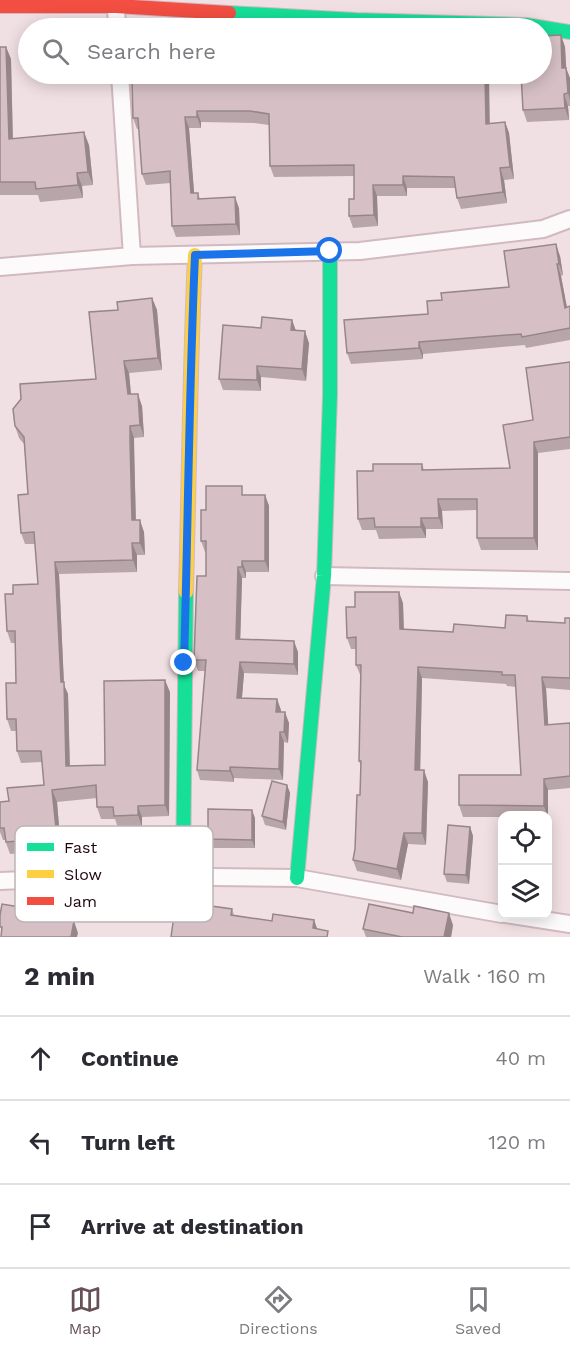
<!DOCTYPE html>
<meta charset="utf-8">
<style>
:root{--surface:#fff;--page:#f7f7f7;--text:#2b2b33;--muted:#7c7c81;--line:#e1e1e2;--accent:#675157}
body{margin:0;font-family:"Work Sans",sans-serif;background:var(--page);color:var(--text)}
.controls{position:absolute;right:18px;bottom:18px;display:grid;overflow:hidden;border-radius:12px;box-shadow:0 3px 15px #0003}
.controls button{width:54px;height:54px;display:grid;place-items:center;padding:0;border:0;border-bottom:2px solid var(--line);background:var(--surface);color:var(--text);font:30px sans-serif}
.stop{position:absolute;width:18px;height:18px;margin:-14px;border:4px solid #1a73e8;border-radius:50%;background:#fff}
.stop.end{background:#1a73e8;border-color:#fff;box-shadow:0 2px 6px #0008}
.list{margin:0;padding:0;list-style:none}
h2{display:flex;justify-content:space-between;align-items:center;height:78px;margin:0;padding:0 24px;font-size:26px}
h2 small{font-size:20px;font-weight:400;color:var(--muted)}
.list li{display:grid;grid-template-columns:39px 1fr auto;gap:18px;align-items:center;box-sizing:border-box;height:84px;padding:0 24px;border-top:2px solid var(--line)}
.list b{display:block;font-size:22px;white-space:nowrap}
.list em{font-size:20px;font-style:normal;color:var(--muted)}
.icon{flex:none;width:33px;height:33px;fill:none;stroke:currentColor;stroke-width:2;stroke-linecap:round;stroke-linejoin:round}
.map{position:relative;flex:none;width:570px;height:937px;overflow:hidden}
.search{position:absolute;background:var(--surface);box-shadow:0 3px 15px #0003;left:18px;right:18px;top:18px;height:66px;display:flex;align-items:center;gap:15px;box-sizing:border-box;padding:0 21px;border-radius:33px;color:var(--muted);font-size:22px}
.sheet{height:330px;background:var(--surface)}
nav{display:flex;justify-content:space-around;align-items:center;box-sizing:border-box;height:84px;border-top:2px solid var(--line);background:var(--surface);font-size:16px;color:var(--muted)}
nav a{display:grid;justify-items:center;gap:3px}
nav .on{color:var(--accent)}
.map>svg:first-child{display:block}
.lines{fill:none;stroke-linecap:round;stroke-linejoin:round}
.street-casing{stroke:#d1babf;stroke-width:20}
.fast-casing{stroke:#d1babf;stroke-width:16}
.slow-casing{stroke:#d1babf;stroke-width:16}
.jam-casing{stroke:#d1babf;stroke-width:16}
.street{stroke:#fdfafb;stroke-width:16}
.fast{stroke:#16e098;stroke-width:14}
.slow{stroke:#ffcf43;stroke-width:14}
.jam{stroke:#f24e42;stroke-width:14}
.wall{fill:#b8a5a9}
.shaded-wall{fill:#96868a}
.building{fill:#d6c0c5;stroke:#96868a;stroke-width:1.5}
.route{stroke:#1a73e8;stroke-width:8}
.key{fill:#fff;stroke:#bbb4b6;stroke-width:1.5}
.key-label{font-size:16px;fill:#1d040b}
</style>
<div class="map">
<svg width="570" height="937" viewBox="0 0 570 937">
<rect width="100%" height="100%" fill="#f1e0e3"/>
<g class="lines">
<g class="street-casing">
<path id="street" d="M116,6l1,22
M120,74l12,182
M0,267l132,-11 228,-5 183,-22 27,-10
M324,576l246,5
M0,881l125,-5 172,2 205,36
M506,914l64,10"/>
</g>
<g class="fast-casing">
<path id="fast" d="M229,13l127,7 170,5 44,7
M183,877l3,-285
M297,878l27,-302 6,-181v-144"/>
</g>
<g class="slow-casing">
<path id="slow" d="M186,592c3,-112 4,-225 9,-337"/>
</g>
<g class="jam-casing">
<path id="jam" d="M0,6h116l113,7"/>
</g>
<use href="#street" class="street"/>
<use href="#fast" class="fast"/>
<use href="#slow" class="slow"/>
<use href="#jam" class="jam"/>
</g>
<path class="wall" d="M561,35l4,12 1,21 4,10v28h-2l1,14 -42,2 -4,-12z
M0,47h6l5,12 2,80 76,6 4,40 -11,1 1,12 -43,4 -2,-7h-38z
M144,74h52v5l294,44 15,-1 4,11 5,46 -10,1 3,23 -46,6 -4,-11 -2,-10h-48v8h-30l1,30 -25,2 -4,-12 5,-17v-23l-80,1 -4,-11 -1,-41 -15,-2 -53,-1v6h-12l5,65h4l2,6 39,9 1,27 -64,2 -4,-11 -1,-43 -25,2 -4,-11 -3,-45h-2l-4,-11 11,-38z
M560,256l3,19 -2,1 6,31 3,-1v34l-44,8 -1,-3 -102,9v5l-72,5 -4,-11 81,-39 14,-14 67,-13z
M152,298l5,12 5,60 -33,3 2,21 11,12 2,31 -10,1v14l2,68 8,12 1,23h-8v17l-78,2 5,111 4,9 2,72 35,-1 65,-73 -1,124 -27,1v10l-24,1 -3,-9h-14l-4,-12v-9l-40,4 4,48 -51,4 -5,-14h-2l-3,-8v-30l9,-1 35,-16 -2,-23 -21,1 -4,-12 -1,-20h-5l-4,-12 9,-36 -1,-40h-4l-4,-12 6,-37 25,-10 -3,-40h-10l-4,-11 7,-39 -4,-50 -5,-6 -4,-12 81,-47 22,-69z
M292,320l4,11 13,12 -3,38 -45,-4v14l-38,-1 -4,-11 42,-51z
M570,362v87l-32,4v97h-57l-4,-12v-28l-35,1 1,18h-17v9l-47,1 -3,-9h-14l-4,-11 15,-48 49,-7 2,6 86,-2 23,-48z
M245,495h20l4,11v66h-23v6h-4l-2,61 58,13v23l-54,-2 -2,25 35,1 4,13 8,11 -1,20 -4,-1 -1,38 -49,-2v4l-34,-2 -3,-10 8,-99h-7l-4,-11 12,-84v-24h-1l-4,-11 5,-31z
M403,603l1,27 49,2 52,-4 22,-12 2,5 36,2 5,-5v72l-24,-2 2,37 22,-2v65l-22,2v27v-1h-46v1h-39l-4,-12 62,-30 -5,-88 -9,-1 -1,-2 -84,-6 -2,92 8,12 -2,63 -18,-1 -7,36 -44,-9 -4,-11 2,-11 5,-54 1,-29 -2,-5 2,-84 -5,-12v-16h-5l-4,-11 8,-31z
M287,785l3,8 -4,37 -21,-5 -3,-9z
M255,818v30h-44l-3,-9z
M470,827l3,9 -4,48 -22,-2 -3,-8z
M194,879l3,8 -2,17 37,5 2,6 38,6 42,-1 3,9 -145,-19 -3,-8 11,-19z
M453,925l-2,12h-85l-3,-8z"/>
<path class="shaded-wall" d="M561,35l4,12 2,33 -5,-12z
M6,47l5,12 2,93 -4,-13z
M566,68l4,10v22l-2,-7z
M192,74h4l1,16 -5,-11z
M485,74h4l1,61 -4,-11z
M564,94l4,12 1,14 -4,-12z
M197,111l4,11v6l-4,-11z
M185,117l4,11 6,76 -4,-11z
M505,122l4,11 5,46 -4,-12z
M84,132l5,13 4,40 -5,-13z
M500,168l4,12 3,23 -4,-11z
M77,173l5,13 1,12 -5,-13z
M403,176l4,12v8l-4,-11z
M373,185l4,11 1,30 -4,-11z
M235,197l4,11 1,27 -4,-11z
M556,244l4,12 3,19 -4,-11z
M557,264l4,12 8,43 -4,-11z
M152,298l5,12 5,60 -4,-12z
M292,320l4,11 -5,-1z
M305,331l4,12 -3,38 -4,-12z
M419,342l4,12v5l-4,-11z
M124,361l5,12 3,33 -4,-12z
M257,366l4,11v14l-4,-11z
M138,394l4,12 2,31 -4,-12z
M130,426l4,12 2,94 -4,-12z
M534,442l4,11v97l-4,-12z
M265,495l4,11v66l-4,-11z
M438,499l4,12 1,18 -4,-11z
M421,518l5,11v9l-5,-11z
M140,520l4,12 1,23 -5,-12z
M132,543l5,12v17l-4,-12z
M242,561l4,11v6l-4,-11z
M55,562l4,12 5,111 4,9 2,84 -4,-12 -5,-84z
M238,567l4,11 -2,72 -4,-11z
M399,592l4,11 1,38 -4,-12z
M294,641l4,11v23l-4,-11z
M240,662l4,11 -3,36 -4,-11z
M418,667l4,11 -2,104 -5,-12z
M542,677l4,11 3,49 -4,-12z
M165,680l5,12 -1,124 -4,-11z
M277,699l4,11 -1,12 -4,-10z
M285,712l4,11 -1,20 -4,-11z
M280,732l4,10 -1,38 -4,-11z
M230,767l4,11v4l-4,-11z
M424,770l4,12 -2,63 -4,-12z
M544,779l4,11v27l-4,-11z
M287,785l3,8 -4,37 -3,-8z
M52,790l5,12 4,48 -4,-12z
M138,806l4,11v10l-4,-12z
M252,810l3,8v30l-3,-8z
M470,827l3,9 -4,48 -3,-9z
M404,833l4,11 -7,36 -4,-11z
M194,879l3,8 -3,26 -3,-8z
M43,881l4,11v30l-4,-12z
M449,913l4,12 -2,12h-7z
M314,920l4,11 -5,-3z
M74,921l4,12 -1,4h-6z"/>
<path class="building" d="M561,35l1,33h4l2,25 -4,1 1,14 -42,2 -2,-36h21v-38z
M0,47h6l3,92 75,-7 4,40 -11,1 1,12 -42,4 -1,-7h-35z
M144,74h48v5h59l1,-5h233l1,50 19,-2 5,45 -10,1 3,24 -46,6 -3,-21 -51,-1v9h-30l1,30 -25,1v-17h5v-34l-84,1 -1,-52 -19,-3h-53v6h-12l6,76h7v6l37,-2 1,27 -64,2 -2,-55 -28,3 -4,-56h-5l-1,-38h12z
M556,244l3,20h-2l8,44 5,-2v22l-48,9 -1,-3 -102,8v6l-72,5 -3,-33 84,-6 -1,-13 15,-1 -1,-7 68,-6 -5,-36z
M152,298l6,60 -34,3 4,33h10l2,31 -10,1v15l2,79h8v23h-8l1,17 -78,2 6,120h3l2,84 39,-1 -1,-84 61,-1v125l-27,1v9l-24,1 -1,-9h-16l-1,-22 -44,5 5,48 -51,4 -2,-14h-4v-26l9,-1 -2,-13 37,-3 -3,-34h-24l-1,-32h-9l-1,-36h10l-1,-52h-8l-2,-37h8v-9l25,-1 -4,-52 -13,1 -3,-38 10,-1 -4,-57 -9,-11 -2,-17 8,-10 -1,-15 76,-5 -7,-67 29,-2 -1,-8z
M262,317l30,3 -1,10 14,1 -3,38 -45,-3v14l-38,-1 4,-54 38,3z
M570,362v75l-36,5v96h-57v-39h-39l1,19h-18v9h-46l-1,-9 -16,1 -1,-48h16v-7h49v6l88,-2 -7,-43 30,-5 -7,-52z
M206,486h36v9h23v66h-23v6h-4l-2,72 58,2v23l-54,-2 -3,36 40,1 -1,13h9l-1,20h-4l-1,37 -49,-2v4l-33,-1 9,-110h-12l3,-84h9v-35h-5v-31h5z
M355,592h44l1,37 53,3 1,-8 51,4 1,-13 21,1v5l38,2v-5h5v60l-28,-1 3,48 25,-2v53l-26,3v27l-85,-1v-30h62l-6,-100h-13v-3l-84,-5 -3,103h9l-2,63h-18l-7,36 -44,-9 2,-11 2,-54h3l1,-34h-2l2,-96h-5v-28l-9,1 -1,-31h9z
M272,781l15,4 -4,37 -21,-6z
M208,809l44,1v30l-44,-1z
M448,825l22,2 -4,48 -22,-1z
M20,880l23,1v29l17,3 -1,6 15,2 -3,16h-70l1,-10h-2v-12l2,-11 18,3z
M176,901l56,8 -1,6 41,6 1,-7 41,6 -1,8 15,3 -1,6h-156z
M369,904l44,9 1,-7 35,7 -5,24h-42l-39,-8z"/>
<g class="lines">
<path class="route" d="M184,663c4,-136 5,-272 11,-408l135,-4"/>
</g>
<rect x="15" y="826" width="198" height="96" rx="9" class="key"/>
<rect x="27" y="843" width="27" height="8" fill="#16e098"/>
<rect x="27" y="870" width="27" height="8" fill="#ffcf43"/>
<rect x="27" y="897" width="27" height="8" fill="#f24e42"/>
<g class="key-label">
<text x="64" y="853">Fast</text>
<text x="64" y="880">Slow</text>
<text x="64" y="907">Jam</text>
</g>
</svg>
<div class="controls">
<button><svg class="icon" aria-label="locate" viewBox="0 0 24 24"><circle cx="12" cy="12" r="6"/><path d="M12 2v4M12 18v4M2 12h4M18 12h4"/></svg></button>
<button><svg class="icon" aria-label="layers" viewBox="0 0 24 24"><path d="M12 4l9 5-9 5-9-5zM3 14l9 5 9-5"/></svg></button>
</div>
<div class="stop" style="left:330px;top:251px"></div>
<div class="stop end" style="left:184px;top:663px"></div>
<div class="search"><svg class="icon" aria-label="search" viewBox="0 0 24 24"><circle cx="10" cy="10" r="6"/><path d="M15 15l6 6"/></svg>Search here</div>
</div>
<section class="sheet">
<h2>2 min<small>Walk · 160 m</small></h2>
<ul class="list">
<li><svg class="icon" aria-label="ahead" viewBox="0 0 24 24"><path d="M12 20V5M6 11l6-6 6 6"/></svg><div><b>Continue</b></div><em>40 m</em></li>
<li><svg class="icon" aria-label="left" viewBox="0 0 24 24"><path d="M17 20v-9H6M10 6l-5 5 5 5"/></svg><div><b>Turn left</b></div><em>120 m</em></li>
<li><svg class="icon" aria-label="arrive" viewBox="0 0 24 24"><path d="M6 21V4h12l-3 4 3 4H6"/></svg><div><b>Arrive at destination</b></div></li>
</ul>
</section>
<nav>
<a class="on"><svg class="icon" aria-label="map" viewBox="0 0 24 24"><path d="M3 6l6-2 6 2 6-2v14l-6 2-6-2-6 2zM9 4v14M15 6v14"/></svg>Map</a>
<a><svg class="icon" aria-label="directions" viewBox="0 0 24 24"><path d="M12 3l9 9-9 9-9-9zM9 14v-3h6M13 9l2 2-2 2"/></svg>Directions</a>
<a><svg class="icon" aria-label="saved" viewBox="0 0 24 24"><path d="M7 4h10v16l-5-4-5 4z"/></svg>Saved</a>
</nav>
